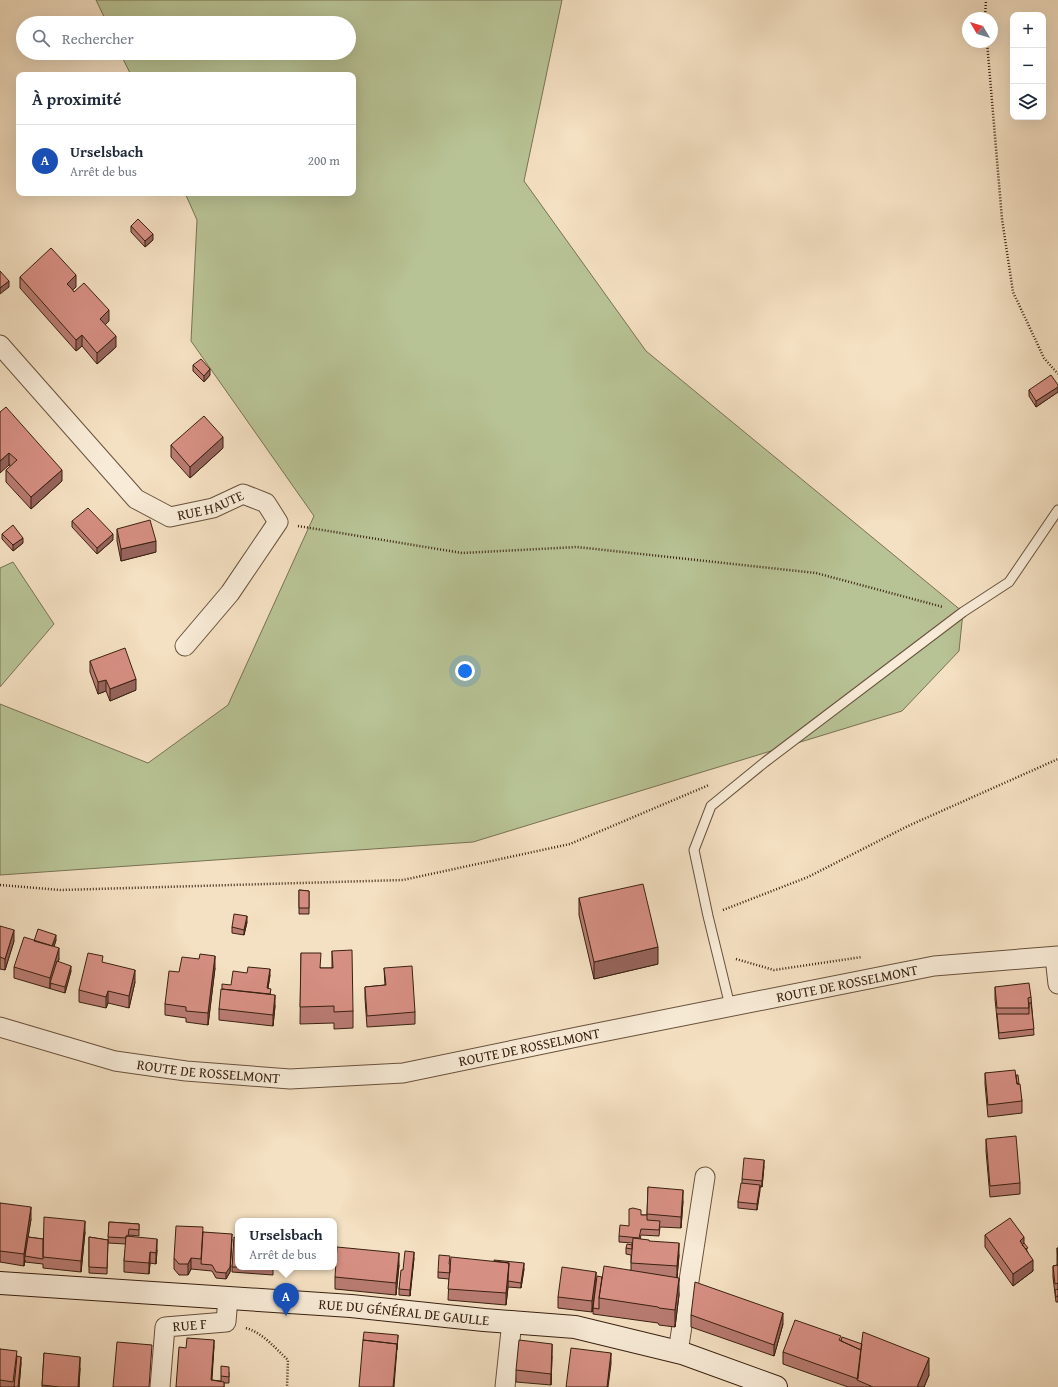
<!DOCTYPE html>
<html lang="fr">
<meta charset="utf-8">
<style>
:root{--surface:#fff;--page:#f2f2f3;--text:#1f2937;--muted:#747a83;--line:#e0e1e3;--accent:#7c3aed}
body{margin:0;font-family:"Gentium Book Plus",serif;background:var(--page);color:var(--text)}
.controls{position:absolute;right:12px;top:12px;display:grid;overflow:hidden;border-radius:8px;box-shadow:0 4px 16px #0002}
.controls button{width:36px;height:36px;display:grid;place-items:center;padding:0;border:0;border-bottom:1px solid var(--line);background:var(--surface);color:var(--text);font:20px sans-serif}
.compass{position:absolute;left:962px;top:12px;width:36px;height:36px;border-radius:50%;background:var(--surface);box-shadow:0 4px 16px #0002;rotate:308deg}
.you{position:absolute;left:465px;top:671px;width:14px;height:14px;margin:-10px;border:3px solid #fff;border-radius:50%;background:#1a73e8;box-shadow:0 0 0 6px #1a73e833}
.badge{display:grid;place-items:center;width:26px;height:26px;border-radius:50%;background:var(--accent);color:#fff;font-size:13px;font-weight:700}
.pin{position:absolute;translate:-50% -33px;filter:drop-shadow(0 1px 2px #0008)}
.pin::after{content:'';position:absolute;top:21px;width:14px;height:12px;background:inherit;clip-path:polygon(0 0,100% 0,50% 100%)}
.popup{position:absolute;left:235px;top:1218px;width:102px;height:52px;box-sizing:border-box;display:grid;place-content:center;border-radius:8px;background:var(--surface);filter:drop-shadow(0 1px 3px #0005);font-size:13px;white-space:nowrap;color:var(--muted)}
.popup b{font-size:15px;color:var(--text)}
.popup::after{content:'';position:absolute;left:50%;top:100%;margin-left:-8px;border:8px solid transparent;border-top-color:var(--surface)}
.list{margin:0;padding:0;list-style:none}
h2{display:flex;justify-content:space-between;align-items:center;height:52px;margin:0;padding:0 16px;font-size:17px}
h2 small{font-size:13px;font-weight:400;color:var(--muted)}
.list li{display:grid;grid-template-columns:26px 1fr auto;gap:12px;align-items:center;box-sizing:border-box;height:72px;padding:0 16px;border-top:1px solid var(--line)}
.list b{display:block;font-size:15px;white-space:nowrap}
.list p{margin:0;font-size:13px;white-space:nowrap;color:var(--muted)}
.list em{font-size:13px;font-style:normal;color:var(--muted)}
.icon{flex:none;width:22px;height:22px;fill:none;stroke:currentColor;stroke-width:2;stroke-linecap:round;stroke-linejoin:round}
.map{position:relative;flex:none;width:1058px;height:1387px;overflow:hidden}
.search{position:absolute;background:var(--surface);box-shadow:0 4px 16px #0002;left:16px;top:16px;width:340px;height:44px;display:flex;align-items:center;gap:10px;box-sizing:border-box;padding:0 14px;border-radius:22px;color:var(--muted);font-size:15px}
.panel{position:absolute;background:var(--surface);box-shadow:0 4px 16px #0002;left:16px;top:72px;width:340px;height:124px;border-radius:8px}
.map>svg:first-child{display:block}
.green{fill:#b8c395;stroke:#787252}
.lines{fill:none;stroke-linecap:round;stroke-linejoin:round}
.lane-casing{stroke:#68513c;stroke-width:11}
.street-casing{stroke:#68513c;stroke-width:21}
.secondary-casing{stroke:#392110;stroke-width:24}
.path{stroke:#392110;stroke-width:2.5;stroke-dasharray:1 2;stroke-linecap:butt}
.lane{stroke:#f8ebd7;stroke-width:9}
.street{stroke:#f8ebd7;stroke-width:19}
.secondary{stroke:#f8ebd7;stroke-width:22}
.wall{fill:#b87b71;stroke:#392110}
.shaded-wall{fill:#96645c;stroke:#392110}
.building{fill:#d68f83;stroke:#392110}
.labels{text-anchor:middle;stroke-width:3;stroke-linejoin:round;paint-order:stroke}
.street-label{font-size:14px;fill:#392110;stroke:#f8ebd7}
</style>
<div class="map">
<svg width="1058" height="1387" viewBox="0 0 1058 1387">
<rect width="100%" height="100%" fill="#f4e0c2"/>
<filter id="stains"><feTurbulence type="fractalNoise" baseFrequency=".005" numOctaves="4"/><feColorMatrix values="0 0 0 0 .2 0 0 0 0 .09 0 0 0 0 .02 0 0 0 .5 -.17"/></filter>
<radialGradient id="worn" r=".72"><stop offset=".6" stop-color="#630" stop-opacity="0"/><stop offset="1" stop-color="#630" stop-opacity=".3"/></radialGradient>
<path class="green" d="M96,0h466l-38,181 122,170 317,261 -4,39 -57,60 -429,131 -473,33v-171l148,59 80,-58 86,-189 -123,-175 6,-121 -12,-27h168v-118h-222l-11,-22h229v-30h-242z
M13,562l41,62 -54,63v-119z"/>
<g class="lines">
<g class="lane-casing">
<path id="lane" d="M730,1006l-22,-90 -14,-66 17,-44 54,-44 198,-150 46,-30 49,-72"/>
</g>
<g class="street-casing">
<g id="street">
<path id="s1" d="M0,345l136,154 34,18 43,-9 30,-14 23,9 12,19 -48,71 -45,53"/>
<path d="M1055,957l3,27"/>
<path id="s2" d="M0,1027l115,34 71,10 104,8 113,-6 179,-37 352,-70 124,-10"/>
<path d="M678,1352l27,-175"/>
<path id="s3" d="M160,1387l5,-60 61,-5 2,-24"/>
<path d="M505,1387l7,-66"/>
</g>
</g>
<g class="secondary-casing">
<g id="secondary">
<path id="s4" d="M0,1283l351,23 133,14 91,7 107,26 94,34"/>
</g>
</g>
<path class="path" d="M985,18l1,-18
M987,42l15,177 11,73 31,66 14,16
M298,526l164,27 115,-6 239,26 127,34
M0,885l61,5 342,-10 167,-36 139,-59
M723,910l85,-33 100,-51 150,-67
M736,959l38,11 88,-13
M246,1328c17,5 29,20 42,32l-1,27"/>
<use href="#lane" class="lane"/>
<use href="#street" class="street"/>
<use href="#secondary" class="secondary"/>
</g>
<path class="wall" d="M131,226l22,14 -8,7 -14,-15z
M20,277l56,10 -4,3 37,31 -4,4 11,22 -19,17 -15,-18 -6,5 -56,-63z
M193,365l17,10 -6,7 -11,-11z
M1058,385v7l-22,15 -7,-11v-6z
M0,412l62,69 -31,28 -25,-27v-12l5,-4 -2,-1z
M171,445l52,3 -33,30 -19,-21z
M72,521l41,19 -16,14 -25,-27z
M117,529l39,23 -35,9 -4,-20z
M2,534l21,9 -10,8 -11,-12z
M90,661l46,29 -26,11 -4,-10 -8,3 -8,-22z
M299,890l10,1v23h-10z
M579,898l79,66 -64,15 -15,-64z
M247,922l-3,13 -12,-2v-6z
M0,926l14,15 -9,29 -5,-1z
M56,940l-2,6 5,13 -1,3 13,9 -6,22 -51,-15v-11z
M332,951l21,60v17l-19,1v-6l-34,1 1,-71 20,15h11z
M103,963l32,19 -6,26 -21,-5 -2,5 -27,-6v-12z
M215,968l-7,57 -22,-3v-4l-21,-3v-11l14,-32z
M384,968l31,44v12l-48,3 -2,-29v-11l20,-2z
M270,975l-2,13 7,18 -2,20 -54,-6v-11l12,-24z
M995,987l36,10 3,38 -35,4 -4,-40z
M985,1073l31,2 6,26v12l-34,4 -3,-33z
M986,1139l34,44v11l-30,3 -4,-46z
M764,1166l-2,21h-2l-3,23 -19,-2v-6l4,-18v-5z
M648,1187l35,14 -2,27 -21,-1 -1,9 -18,-1 -1,4 9,2 30,14 -2,22 2,18 -4,32 -16,-2 -1,-2 -65,-9v-6l9,-31 29,-7v-15l-5,-1v-6l6,-3v-2l-13,-1v-6l10,-10 12,-11h6z
M0,1203l31,16 -3,18 15,2 42,-7 -4,40 -38,-4v-4l-18,-2v-2l-1,6 -24,-4z
M109,1222l30,2v12l-10,-1v1l28,14 -1,14 -6,-1 -1,11 -25,-2v-11l2,-17 -18,-1z
M203,1232l29,7 -2,33 -4,7 -10,-1 -4,-7 -21,-2 -3,6h-9l-5,-6v-11z
M985,1235l39,8 4,10 5,18 -20,15 -28,-39z
M89,1237l19,3 -1,34 -18,-1z
M236,1241l37,26v8l-41,-3v-5z
M1057,1248h1v54h-2l-3,-25v-11l4,-1z
M414,1258l-4,38 -11,-1v-6l4,-19z
M450,1264l74,5 -3,19 -13,-1 -2,18 -58,-5 1,-21 -11,-1v-6z
M399,1265l-3,30 -61,-6v-12z
M596,1272l-4,40 -34,-4v-11z
M691,1315l92,9 -9,32 -83,-29z
M841,1340l88,35 -5,12h-76l-65,-23v-12z
M214,1346l-2,34 9,1v-5l8,-4v11h-5v4h-48l10,-39z
M0,1349l17,7 4,7 -2,24h-19z
M44,1353l36,15 -1,19h-37z
M552,1356l-1,29 -35,-3v-12z"/>
<path class="shaded-wall" d="M153,234v6l-8,7v-6z
M76,275v12l-9,8v-11z
M9,281v6l-9,7v-6z
M109,310v11l-9,9v-11z
M82,335v11l-6,5v-11z
M116,336v11l-19,17v-11z
M210,369v6l-6,7v-6z
M1058,387v5l-22,15v-6z
M223,437v11l-33,30v-11z
M9,453v12l-9,8v-12z
M62,470v11l-31,28v-12z
M113,534v6l-16,14v-6z
M23,538v5l-10,8v-6z
M156,541v11l-35,9v-12z
M136,679v11l-26,11v-12z
M106,680v11l-8,3v-12z
M247,916v6l-3,13v-5z
M14,930v11l-9,29v-11z
M56,935v5l-5,17v-6z
M658,947v17l-64,15v-17z
M59,948v11l-7,25 -2,-1v6v-11z
M215,956v12l-7,57v-12z
M71,966v5l-6,22v-6z
M270,969v6l-3,19v-6z
M135,970v12l-6,26v-12z
M108,991v12l-2,5v-11z
M275,995v11l-2,20v-11z
M764,1160v6l-2,21v-6z
M760,1185v6l-3,19v-6z
M683,1190v11l-2,27v-11z
M31,1207v12l-6,37 -1,10v-12z
M85,1221v11l-4,40v-11z
M232,1234l-2,38 -4,7v-6z
M1024,1237v12l-4,-8z
M157,1239v11l-1,14v-11z
M679,1243v12l-2,23v-12z
M150,1252v11l-1,11v-11z
M414,1252v6l-4,38v-6z
M399,1253v12l-3,30v-12z
M191,1258v11l-3,6v-11z
M1033,1260v11l-20,15v-12z
M509,1263l-1,24 -2,18v-12z
M524,1263v6l-3,19v-5z
M596,1272v12l-4,28v-11z
M679,1278v17l-4,32v-17z
M783,1313v11l-9,32v-11z
M398,1335l-4,52h-1l4,-43z
M214,1340v6l-3,39v-5z
M552,1344v12l-1,29v-11z
M611,1353v11l-3,23h-1z
M21,1357v6l-2,24h-1z
M80,1357v11l-1,19h-1z
M929,1358v17l-5,12h-7z"/>
<path class="building" d="M138,219l15,15 -8,7 -14,-15z
M51,248l25,27 -9,9 5,5 2,3 10,-9 25,27 -9,9 16,17 -19,17 -15,-18 -6,5 -56,-63z
M0,271l9,10 -9,7z
M201,359l9,10 -6,7 -11,-11z
M1051,375l7,10v2l-22,14 -7,-11z
M6,407l56,63 -31,27 -25,-27 11,-10 -8,-7 -9,8v-49z
M204,416l19,21 -33,30 -19,-22z
M88,508l25,26 -16,14 -25,-27z
M150,520l6,21 -35,8 -4,-20z
M13,525l10,13 -10,7 -11,-11z
M125,648l11,31 -26,10 -4,-9 -8,2 -8,-21z
M643,884l15,63 -64,15 -15,-64z
M299,890l10,1v17h-10z
M234,914l13,2 -3,14 -12,-3z
M0,926l14,4 -9,29 -5,-2z
M38,929l18,6 -4,11 -18,-5z
M24,937l35,11 -9,30 -36,-11z
M352,950l1,61 -19,1v-6l-34,1 1,-54h20l-1,15h13l-1,-17z
M88,953l15,3 -1,6 33,8 -6,26 -21,-5 -2,6 -27,-7z
M200,954l15,2 -7,57 -22,-2v-4l-21,-3 4,-33 10,1 3,-15 17,2z
M57,961l14,5 -6,21 -15,-4z
M412,966l3,46 -48,4 -2,-29 21,-2 -2,-17z
M248,967l22,2 -3,19 4,1 -1,5 -48,-5v-5l9,1 2,-14 14,2z
M1029,983l2,14 -3,1 1,10h-32l-2,-21z
M221,989l54,6 -2,20 -54,-6z
M1029,1003h2l3,26 -35,4 -2,-19h32z
M1015,1070l2,14h3l2,17 -34,4 -3,-32z
M1016,1075h2l1,9h-2z
M1016,1136l4,47 -30,3 -4,-47z
M744,1158l20,2 -2,21 -20,-2z
M741,1183l19,2 -3,19 -19,-2z
M648,1187l35,3 -2,27 -34,-3z
M0,1203l31,4 -7,47 -24,-3z
M633,1208l8,2v5h6v5l13,1 -1,9 -18,-1 -2,9 -20,-2 1,-11 9,1v-17z
M44,1217l41,4 -4,40 -38,-4z
M1010,1218l14,19 -4,4 13,19 -20,14 -28,-39z
M109,1222l30,2v6l-10,-1 -1,7h-2v2l-18,-1z
M176,1226l27,1 -2,32 -10,-1 -3,6h-9l-5,-6z
M203,1232l29,2 -2,33 -4,6 -10,-1 -4,-7 -11,-1z
M126,1236l31,3 -1,14 -6,-1 -1,11 -25,-2z
M28,1237l15,2v20l-18,-3z
M89,1237l19,3 -1,28 -18,-1z
M234,1237l2,1v3h2v26h-6z
M633,1238l16,2v1l30,2 -2,23 -46,-3z
M1024,1243l4,5 -2,1 -4,-4z
M627,1244l5,1v4l-6,-1z
M337,1247l62,6 -3,30 -61,-6z
M1057,1248h1v12z
M405,1251l9,1 -4,38 -11,-1 2,-19h2z
M439,1255l11,1 -1,8h1v9l-12,-1z
M451,1257l58,6 -3,30 -58,-4z
M494,1260l30,3 -3,20 -13,-2 1,-18 -15,-2z
M1058,1265v18l-3,1 -2,-18z
M604,1266l75,12 -4,32 -16,-2 -1,-1 -59,-9z
M241,1267h32v2z
M562,1267l34,5 -4,29 -34,-4z
M597,1276l5,1 -3,21v11l-6,-1z
M695,1282l88,31 -9,32 -83,-30z
M1058,1289v7l-2,1 -1,-7z
M795,1320l46,16 -2,4 22,10 -3,29 -75,-27z
M364,1332l34,3 -1,15v-6l-34,-4z
M863,1332l66,26 -12,29h-44l-16,-7z
M842,1337l20,7 -1,6 -20,-9z
M187,1338l27,2 -3,40 13,2v5h-48l3,-40 7,1z
M363,1340l34,4 -4,43h-34z
M519,1340l33,4 -1,30 -35,-4z
M117,1342l35,3 -3,42h-36z
M571,1348l40,5 -4,34h-41z
M0,1349l17,2 -4,31 -13,-2z
M44,1353l36,4 -2,30h-18l-18,-2z
M17,1356l4,1 -3,30h-4z
M221,1366l8,1v10l-8,-1z"/>
<g class="labels">
<g class="street-label">
<text dy="5" stroke="none"><textPath href="#s1" startOffset="286">RUE HAUTE</textPath></text>
<text dy="5" stroke="none"><textPath href="#s2" startOffset="862">ROUTE DE ROSSELMONT</textPath></text>
<text dy="5" stroke="none"><textPath href="#s2" startOffset="538">ROUTE DE ROSSELMONT</textPath></text>
<text dy="5" stroke="none"><textPath href="#s2" startOffset="214">ROUTE DE ROSSELMONT</textPath></text>
<text dy="5" stroke="none"><textPath href="#s4" startOffset="405">RUE DU GÉNÉRAL DE GAULLE</textPath></text>
<text dy="5" stroke="none"><textPath href="#s3" startOffset="85">RUE F</textPath></text>
</g>
</g>
<rect width="100%" height="100%" filter="url(#stains)"/>
<rect width="100%" height="100%" fill="url(#worn)"/>
</svg>
<div class="controls">
<button>+</button>
<button>−</button>
<button><svg class="icon" aria-label="layers" viewBox="0 0 24 24"><path d="M12 4l9 5-9 5-9-5zM3 14l9 5 9-5"/></svg></button>
</div>
<svg class="compass" viewBox="-18 -18 36 36"><path d="M0-13l5 13h-10z" fill="#e53935"/><path d="M0 13l5-13h-10z" fill="#747a83"/></svg>
<div class="you"></div>
<div class="pin badge" style="left:286px;top:1316px;background:#1a4fb4">A</div>
<div class="popup"><b>Urselsbach</b>Arrêt de bus</div>
<div class="search"><svg class="icon" aria-label="search" viewBox="0 0 24 24"><circle cx="10" cy="10" r="6"/><path d="M15 15l6 6"/></svg>Rechercher</div>
<section class="panel">
<h2>À proximité<small></small></h2>
<ul class="list">
<li><span class="badge" style="background:#1a4fb4">A</span><div><b>Urselsbach</b><p>Arrêt de bus</p></div><em>200 m</em></li>
</ul>
</section>
</div>
